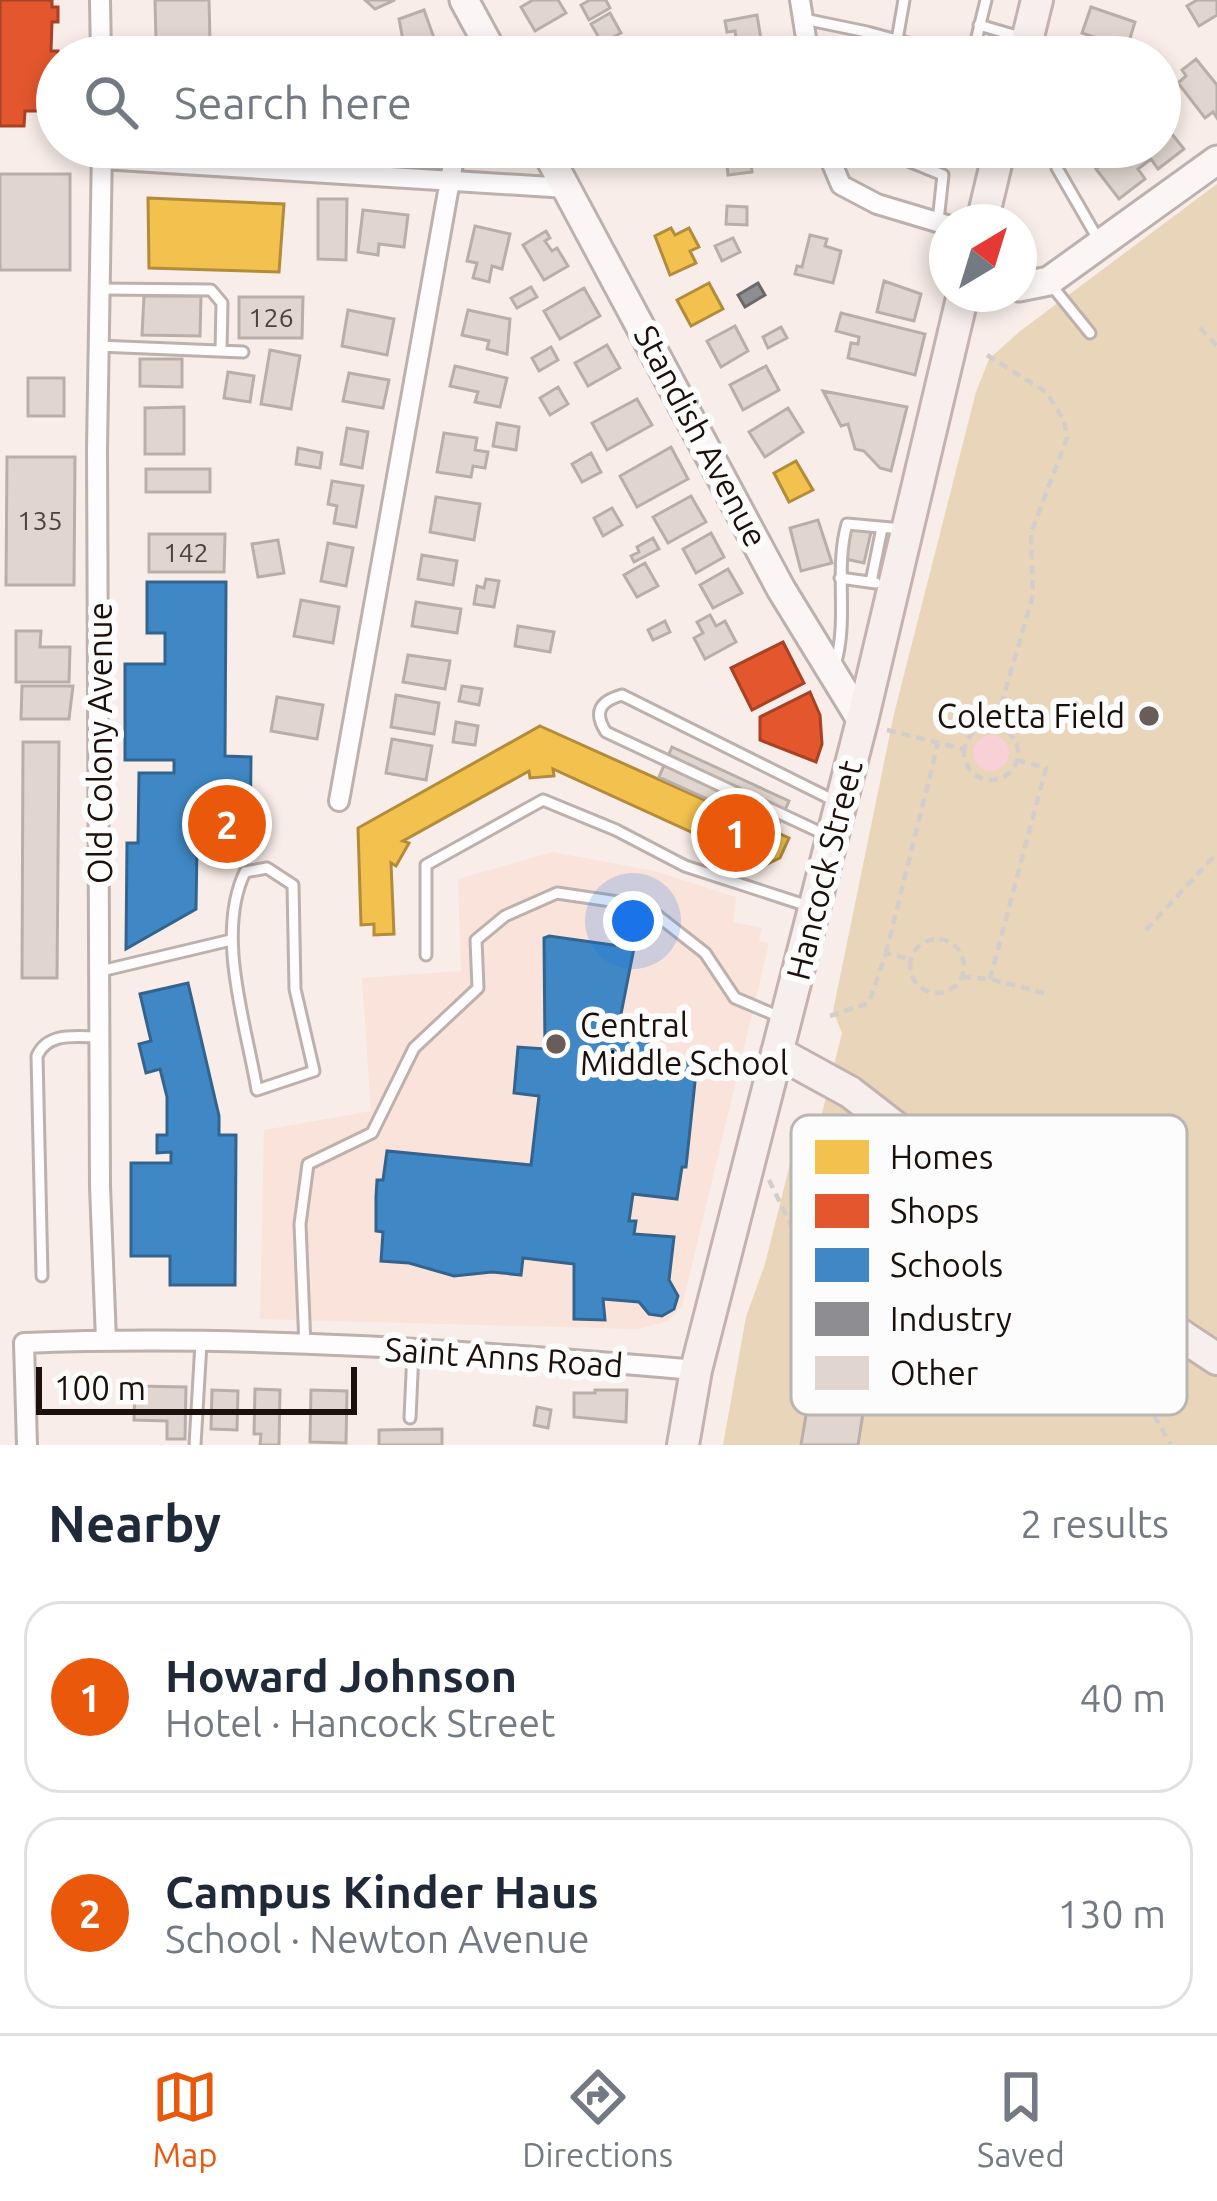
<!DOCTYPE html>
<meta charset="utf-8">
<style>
:root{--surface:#fff;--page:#f6f6f7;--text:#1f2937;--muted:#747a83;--line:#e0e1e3;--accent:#ea580c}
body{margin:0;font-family:Ubuntu,sans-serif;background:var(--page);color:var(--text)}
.compass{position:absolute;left:929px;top:204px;width:108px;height:108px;border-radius:50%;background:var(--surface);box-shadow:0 6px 18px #0003;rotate:38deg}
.scale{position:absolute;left:36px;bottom:30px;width:321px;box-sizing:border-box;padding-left:12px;border:6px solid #1b100b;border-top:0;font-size:33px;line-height:42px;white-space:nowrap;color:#1b100b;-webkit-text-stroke:9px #fcfcfc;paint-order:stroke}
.you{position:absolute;left:633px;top:921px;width:42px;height:42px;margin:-30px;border:9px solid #fff;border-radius:50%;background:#1a73e8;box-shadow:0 0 0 18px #1a73e833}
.badge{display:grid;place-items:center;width:78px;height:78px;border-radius:50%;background:var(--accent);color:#fff;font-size:39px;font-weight:700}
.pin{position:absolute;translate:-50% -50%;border:6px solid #fff;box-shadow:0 3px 12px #0006}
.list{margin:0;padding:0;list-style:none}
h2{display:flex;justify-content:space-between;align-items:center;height:156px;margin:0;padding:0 48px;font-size:51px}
h2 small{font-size:39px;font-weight:400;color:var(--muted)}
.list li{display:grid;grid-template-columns:78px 1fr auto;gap:36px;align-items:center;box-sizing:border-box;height:192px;margin:0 24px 24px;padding:0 24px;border:3px solid var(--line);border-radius:36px}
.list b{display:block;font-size:45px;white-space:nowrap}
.list p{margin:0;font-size:39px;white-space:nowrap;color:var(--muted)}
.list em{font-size:39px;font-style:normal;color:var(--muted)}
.icon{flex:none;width:66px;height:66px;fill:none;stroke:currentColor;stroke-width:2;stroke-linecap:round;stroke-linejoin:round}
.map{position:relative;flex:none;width:1217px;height:1445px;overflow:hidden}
.search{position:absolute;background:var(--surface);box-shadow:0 6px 18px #0003;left:36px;right:36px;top:36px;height:132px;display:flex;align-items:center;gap:30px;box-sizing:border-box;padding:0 42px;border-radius:66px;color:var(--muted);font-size:45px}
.sheet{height:588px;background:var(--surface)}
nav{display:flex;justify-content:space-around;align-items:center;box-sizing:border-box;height:168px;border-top:3px solid var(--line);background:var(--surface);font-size:33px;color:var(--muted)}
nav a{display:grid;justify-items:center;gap:6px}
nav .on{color:var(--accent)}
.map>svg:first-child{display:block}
.built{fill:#fae3da}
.green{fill:#e9d5b9}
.water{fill:#f8d0d6}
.homes{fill:#f2c14e;stroke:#b28c3a;stroke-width:3}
.shops{fill:#e4572e;stroke:#a84224;stroke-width:3}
.schools{fill:#3f88c5;stroke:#34648d;stroke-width:3}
.industry{fill:#8d8d92;stroke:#6b686a;stroke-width:3}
.building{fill:#e0d6cf;stroke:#b9afa9;stroke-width:3}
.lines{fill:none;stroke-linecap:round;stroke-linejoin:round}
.lane-casing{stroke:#bcb1ad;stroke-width:15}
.street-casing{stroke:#bcb1ad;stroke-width:24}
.secondary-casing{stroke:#bcb1ad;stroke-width:33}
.primary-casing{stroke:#c3b2ae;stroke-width:36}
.path{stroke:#d1cecc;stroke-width:4.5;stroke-dasharray:9 6;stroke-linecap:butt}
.lane{stroke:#fefcfc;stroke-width:9}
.street{stroke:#fefcfc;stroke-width:18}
.secondary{stroke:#fbf6f5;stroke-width:27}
.primary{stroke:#f7efed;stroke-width:30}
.poi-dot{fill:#685d58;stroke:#fcfcfc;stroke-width:4.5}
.labels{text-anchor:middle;stroke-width:12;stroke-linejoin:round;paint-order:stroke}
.number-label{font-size:27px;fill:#4d423d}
.street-label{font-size:33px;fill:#1b100b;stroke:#fcfcfc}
.poi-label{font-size:33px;fill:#1b100b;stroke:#fcfcfc;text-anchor:end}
.key{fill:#fcfcfc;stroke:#b8b5b4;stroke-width:3}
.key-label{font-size:33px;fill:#1b100b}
</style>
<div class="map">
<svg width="1217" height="1445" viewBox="0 0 1217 1445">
<rect width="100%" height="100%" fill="#f8ede8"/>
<path class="built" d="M553,852l101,19 82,26 -3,25 29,6 -3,13 10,2 -87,363 -14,15 -31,8 -377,-10 4,-189 107,-19 -9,-133 99,-7 -3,-92z"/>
<path class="green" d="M1217,184v1261h-494l23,-128 19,-53 30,-120 22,-11 25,-100 -9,-22 61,-297 82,-322 13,-33 30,-27z"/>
<path class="water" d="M973 753a18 18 0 1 1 36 0a18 18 0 1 1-36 0Z"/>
<path class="homes" d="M148,198l136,6 -5,68 -130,-4z
M671,228l4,7 14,-7 10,19 -9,4 6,12 -26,12 -15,-39z
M709,283l14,26 -32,17 -14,-26z
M796,461l17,29 -24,12 -15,-29z
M540,726l249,112 -9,20 -19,9 -15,-7 -3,5 -20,-10 3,-7 -173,-79 1,7 -24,2 -1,-7 -126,70 6,2 -13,23 -5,-3 3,71 -20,1v-11l-13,1 -3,-97z"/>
<path class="shops" d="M0,0h52v7h6v15h-6l-1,29h7l-1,15h-6v29h6v16h-32l-1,15h-24z
M783,642l21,41 -52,27 -21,-42z
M810,692l10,23 2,29 -6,18 -56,-22v-23z"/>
<path class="schools" d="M147,582h79l-1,174 26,1 -1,90 -53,-1 -1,63 -70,40 1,-106h11l1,-70h35v-13h-49v-96h40v-31h-18z
M549,936l85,12 -14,71h30l-3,38 50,6 -11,104h-4l-5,32 -44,-5 -4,27h7l-2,13 40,3 -5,43 9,16 -4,13 -12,7 -13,-2 -10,-12 -36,-3 2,21 -31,-1v-55l-51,-6 -2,17 -29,-3 -38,4 -45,-13 -28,-2 2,-29 -7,-1v-34l1,-17h6l4,-29 144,14 8,-69 -25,-3 4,-46 27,2 -1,-111z
M188,983l31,133v19h17l-1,150h-65v-29h-39v-93h40v-11l-14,1v-18h10v-38l-7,-28 -14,4 -7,-29 12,-3 -11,-47z"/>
<path class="industry" d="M758,283l7,12 -20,12 -7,-12z"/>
<path class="building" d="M155,0h54l1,41 -54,1z
M365,0h30l-20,9z
M533,0h25l8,13 -31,18 -14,-24z
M590,0h16l4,8 -21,12 -8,-15z
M1197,0h20v15l-18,11 -12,-20z
M1091,7l44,15 -8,26 -45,-15z
M424,10l10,28 -30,8 -5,-27z
M610,13l11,20 -19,10 -11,-19z
M757,15l7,42h-25l-4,-26 -8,1 -2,-11z
M1196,59l21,26v33l-4,-6 -8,6 -27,-35 8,-7 -4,-6z
M1160,119l24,30 -26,20 -7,-10 -13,10 7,10 -26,20 -23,-30 15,-12 -4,-6 5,-4h48z
M599,147h54l-24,13 -3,-5 -17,9z
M663,147h17l5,8 -17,9 -9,-15z
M725,147h55l1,12 -30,4 1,9 -24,3z
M0,174h70v96h-70z
M318,199h29l-1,61 -28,-1z
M727,206l20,1v18l-21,-1z
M363,210l45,5 -4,32 -25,-3 -1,11 -20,-3z
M475,226l35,8 -8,35 -10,-3 -3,16 -16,-4 4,-15 -10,-2z
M546,231l4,7 -5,3 7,10 5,-3 11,18 -24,14 -21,-35z
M810,235l17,4 -2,7 16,5 -8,32 -38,-9 2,-8 5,1z
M733,238l7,14 -18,9 -7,-15z
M884,281l37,13 -7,27 -37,-9z
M531,287l6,10 -20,11 -6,-10z
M584,288l16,28 -40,23 -16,-28z
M144,296h57l-1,40 -58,-1z
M239,297h64l-1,41h-63z
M348,310l46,9 -7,36 -45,-9z
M468,310l42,9 -3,35 -20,-5 2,-8 -27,-6z
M841,313l84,21 -10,41 -67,-17 3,-15 7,1 1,-7 -23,-6z
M735,326l13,25 -27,16 -14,-26z
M781,327l6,11 -19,10 -5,-11z
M607,345l13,23 -32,18 -13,-23z
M551,347l7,13 -19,11 -7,-13z
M270,350l30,6 -9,53 -30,-5z
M140,359h42v28l-42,-1z
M455,366l52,12 -7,29 -25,-5 3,-10 -28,-6z
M766,366l13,24 -36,20 -13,-25z
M228,372l26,4 -4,26 -26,-4z
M349,373l40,7 -6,28 -40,-7z
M28,378h36v38h-36z
M558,387l10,17 -18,11 -10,-17z
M823,391l84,16 -16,64 -11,-3 -16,-17 -9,-2 -7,-25 -7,2z
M637,399l15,26 -45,25 -15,-27z
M184,407v47h-39v-46z
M788,408l15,24 -38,25 -16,-25z
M497,423l22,4 -3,23 -23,-4z
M347,428l21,4 -6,36 -21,-4z
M444,433l33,5 -2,12 13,2 -3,16 -12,-2 -2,11 -34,-5z
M671,447l17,32 -51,28 -17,-31z
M298,448l24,5 -2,15 -24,-4z
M591,453l10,19 -19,10 -10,-18z
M7,457h68l-1,128h-68z
M146,469h64v23h-64z
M332,481l31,5 -7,41 -22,-4 3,-17 -9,-2z
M691,496l15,26 -38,21 -15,-26z
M436,497l44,7 -6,36 -44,-8z
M612,508l10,17 -19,11 -9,-18z
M818,520l14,43 -31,8 -11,-43z
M848,527l23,5 -7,31 -23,-5z
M711,533l13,24 -28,16 -13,-24z
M149,534h76l-1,38h-75z
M653,538l6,11 -25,13 -3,-6 8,-4 -2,-5z
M278,540l6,33 -26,4 -6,-33z
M328,543l25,5 -7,38 -25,-5z
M422,555l35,6 -4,24 -35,-6z
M645,563l13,23 -21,11 -13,-22z
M728,569l14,24 -29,15 -13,-23z
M486,579l13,2 -5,26 -20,-3 3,-18 7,2z
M301,600l38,7 -6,36 -39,-7z
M416,602l45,7 -4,24 -45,-7z
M710,615l6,11 9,-5 11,21 -31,17 -11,-21 9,-5 -6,-11z
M665,621l5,11 -17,8 -5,-10z
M518,626l36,6 -4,20 -35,-6z
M16,631h25l-1,16h30l-1,35h-53z
M408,655l42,6 -5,28 -42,-7z
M22,686h51l-4,33h-48z
M462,686l20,3 -3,16 -20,-4z
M396,695l43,8 -5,31 -43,-7z
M277,697l46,8 -6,34 -46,-8z
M456,722l22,4 -3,19 -22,-3z
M392,739l40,7 -6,34 -40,-7z
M23,742h36l-2,236h-35z
M672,747l117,54 -13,29 -117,-53z
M812,1379l55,9 -9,57h-57z
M135,1386l51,1 -1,52h-18v-18l-33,-1z
M255,1389l25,1 -1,55h-19l1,-11h-7z
M212,1390l26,1 -1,39 -26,-1z
M311,1390l36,1 -1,52 -36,-1z
M595,1390h32l-1,32 -52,-5v-24h21z
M537,1407l14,3 -3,18 -14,-3z
M442,1429v16h-63v-15z"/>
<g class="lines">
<g class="lane-casing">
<path id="lane" d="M804,19l63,13v25
M979,25l41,12
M867,32l93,25
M897,40l7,-40
M972,57l14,-57
M874,147l69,28 -5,46
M1061,147l-4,21 41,71
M1052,286l38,47
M99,289l112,1 11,13 -1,48
M98,346l145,6
M840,578l36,5
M871,582l11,-54
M835,665c14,-46 -1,-95 12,-141l55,5
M826,835l-220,-103c-13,-20 -6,-31 16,-37l213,106
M267,868l26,17 2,104 19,82 -57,19c-11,-66 -42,-156 -12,-218z
M426,955v-90l117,-65 73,30 69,36 123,40
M101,971l130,-31
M42,1276l-5,-220c11,-25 40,-19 63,-19
M305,1346l-5,-122 8,-60 64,-31 42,-85 64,-60 -2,-48 29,-24 52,-23 88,13 60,47 30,45 45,19
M410,1418l3,-67
M195,1445l6,-102"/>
</g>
<g class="street-casing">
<path id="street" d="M100,0l1,57
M800,0l9,57
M102,147l-5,302 3,737 6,154
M825,147l16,38 36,19 70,21
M102,159l465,29
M339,801l117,-654
M27,1445l-3,-102c223,-9 449,8 672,27"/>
</g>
<g class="secondary-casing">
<path id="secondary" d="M464,0l31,57
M544,147l237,442 81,132
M1019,287l30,-6 168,-121"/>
</g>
<g class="primary-casing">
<path id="primary" d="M1023,57l14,-57
M982,222l18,-75
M777,1052l73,40 210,163 157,104
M683,1445l13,-75 166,-649 101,-427"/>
</g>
<path class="path" d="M1200,328l17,18
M987,355l59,37 18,28 3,18 -36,95 2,62 -38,131
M964 753a27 27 0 1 1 54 0a27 27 0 1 1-54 0Z
M887,730l76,19
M1146,930l71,-77
M910 966a27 27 0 1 1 54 0a27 27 0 1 1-54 0Z
M886,953l52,-210
M962,977l28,2 58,15
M990,979l56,-211 -29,-8
M830,1016l39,-13 17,-50 25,6
M769,1180l74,152
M836,1383c4,-24 3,-51 20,-70 35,-38 192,-4 231,23 40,29 60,67 84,109"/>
<use href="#lane" class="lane"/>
<use href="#street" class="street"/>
<use href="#secondary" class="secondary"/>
<use href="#primary" class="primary"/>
</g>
<g class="poi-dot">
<circle cx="1149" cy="716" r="12"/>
<circle cx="556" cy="1044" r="12"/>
</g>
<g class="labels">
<g class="number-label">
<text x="271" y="327">126</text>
<text x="40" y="530">135</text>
<text x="186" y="562">142</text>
</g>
<g class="street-label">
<text transform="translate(701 436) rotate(62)" y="12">Standish Avenue</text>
<text transform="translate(100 743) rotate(-90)" y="12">Old Colony Avenue</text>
<text transform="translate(824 870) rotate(-76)" y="12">Hancock Street</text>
<text transform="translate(504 1357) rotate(4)" y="12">Saint Anns Road</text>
</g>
<g class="poi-label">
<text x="1125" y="728">Coletta Field</text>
<text x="580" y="1037" text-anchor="start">Central<tspan x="580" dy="38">Middle School</tspan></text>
</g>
</g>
<rect x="791" y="1115" width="396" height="300" rx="18" class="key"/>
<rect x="815" y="1140" width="54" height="34" fill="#f2c14e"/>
<rect x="815" y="1194" width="54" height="34" fill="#e4572e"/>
<rect x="815" y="1248" width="54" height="34" fill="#3f88c5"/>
<rect x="815" y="1302" width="54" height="34" fill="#8d8d92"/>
<rect x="815" y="1356" width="54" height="34" fill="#e0d6cf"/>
<g class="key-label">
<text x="890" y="1169">Homes</text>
<text x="890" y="1223">Shops</text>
<text x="890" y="1277">Schools</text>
<text x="890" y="1331">Industry</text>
<text x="890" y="1385">Other</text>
</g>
</svg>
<svg class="compass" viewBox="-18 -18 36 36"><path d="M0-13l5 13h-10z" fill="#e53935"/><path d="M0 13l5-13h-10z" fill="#747a83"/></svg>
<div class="scale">100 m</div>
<div class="you"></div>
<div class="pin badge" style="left:736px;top:833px">1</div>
<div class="pin badge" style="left:227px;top:824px">2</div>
<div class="search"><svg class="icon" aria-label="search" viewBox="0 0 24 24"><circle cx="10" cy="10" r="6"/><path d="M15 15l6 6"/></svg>Search here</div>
</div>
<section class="sheet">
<h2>Nearby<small>2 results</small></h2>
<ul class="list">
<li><span class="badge">1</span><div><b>Howard Johnson</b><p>Hotel · Hancock Street</p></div><em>40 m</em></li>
<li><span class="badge">2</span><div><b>Campus Kinder Haus</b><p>School · Newton Avenue</p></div><em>130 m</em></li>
</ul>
</section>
<nav>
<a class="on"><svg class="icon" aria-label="map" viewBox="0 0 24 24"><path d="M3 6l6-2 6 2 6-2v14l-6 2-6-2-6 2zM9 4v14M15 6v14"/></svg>Map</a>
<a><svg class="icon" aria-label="directions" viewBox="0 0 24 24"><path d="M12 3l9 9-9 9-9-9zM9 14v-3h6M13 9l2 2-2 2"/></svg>Directions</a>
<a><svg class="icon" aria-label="saved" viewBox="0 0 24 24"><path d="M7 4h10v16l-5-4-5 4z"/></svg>Saved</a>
</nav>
